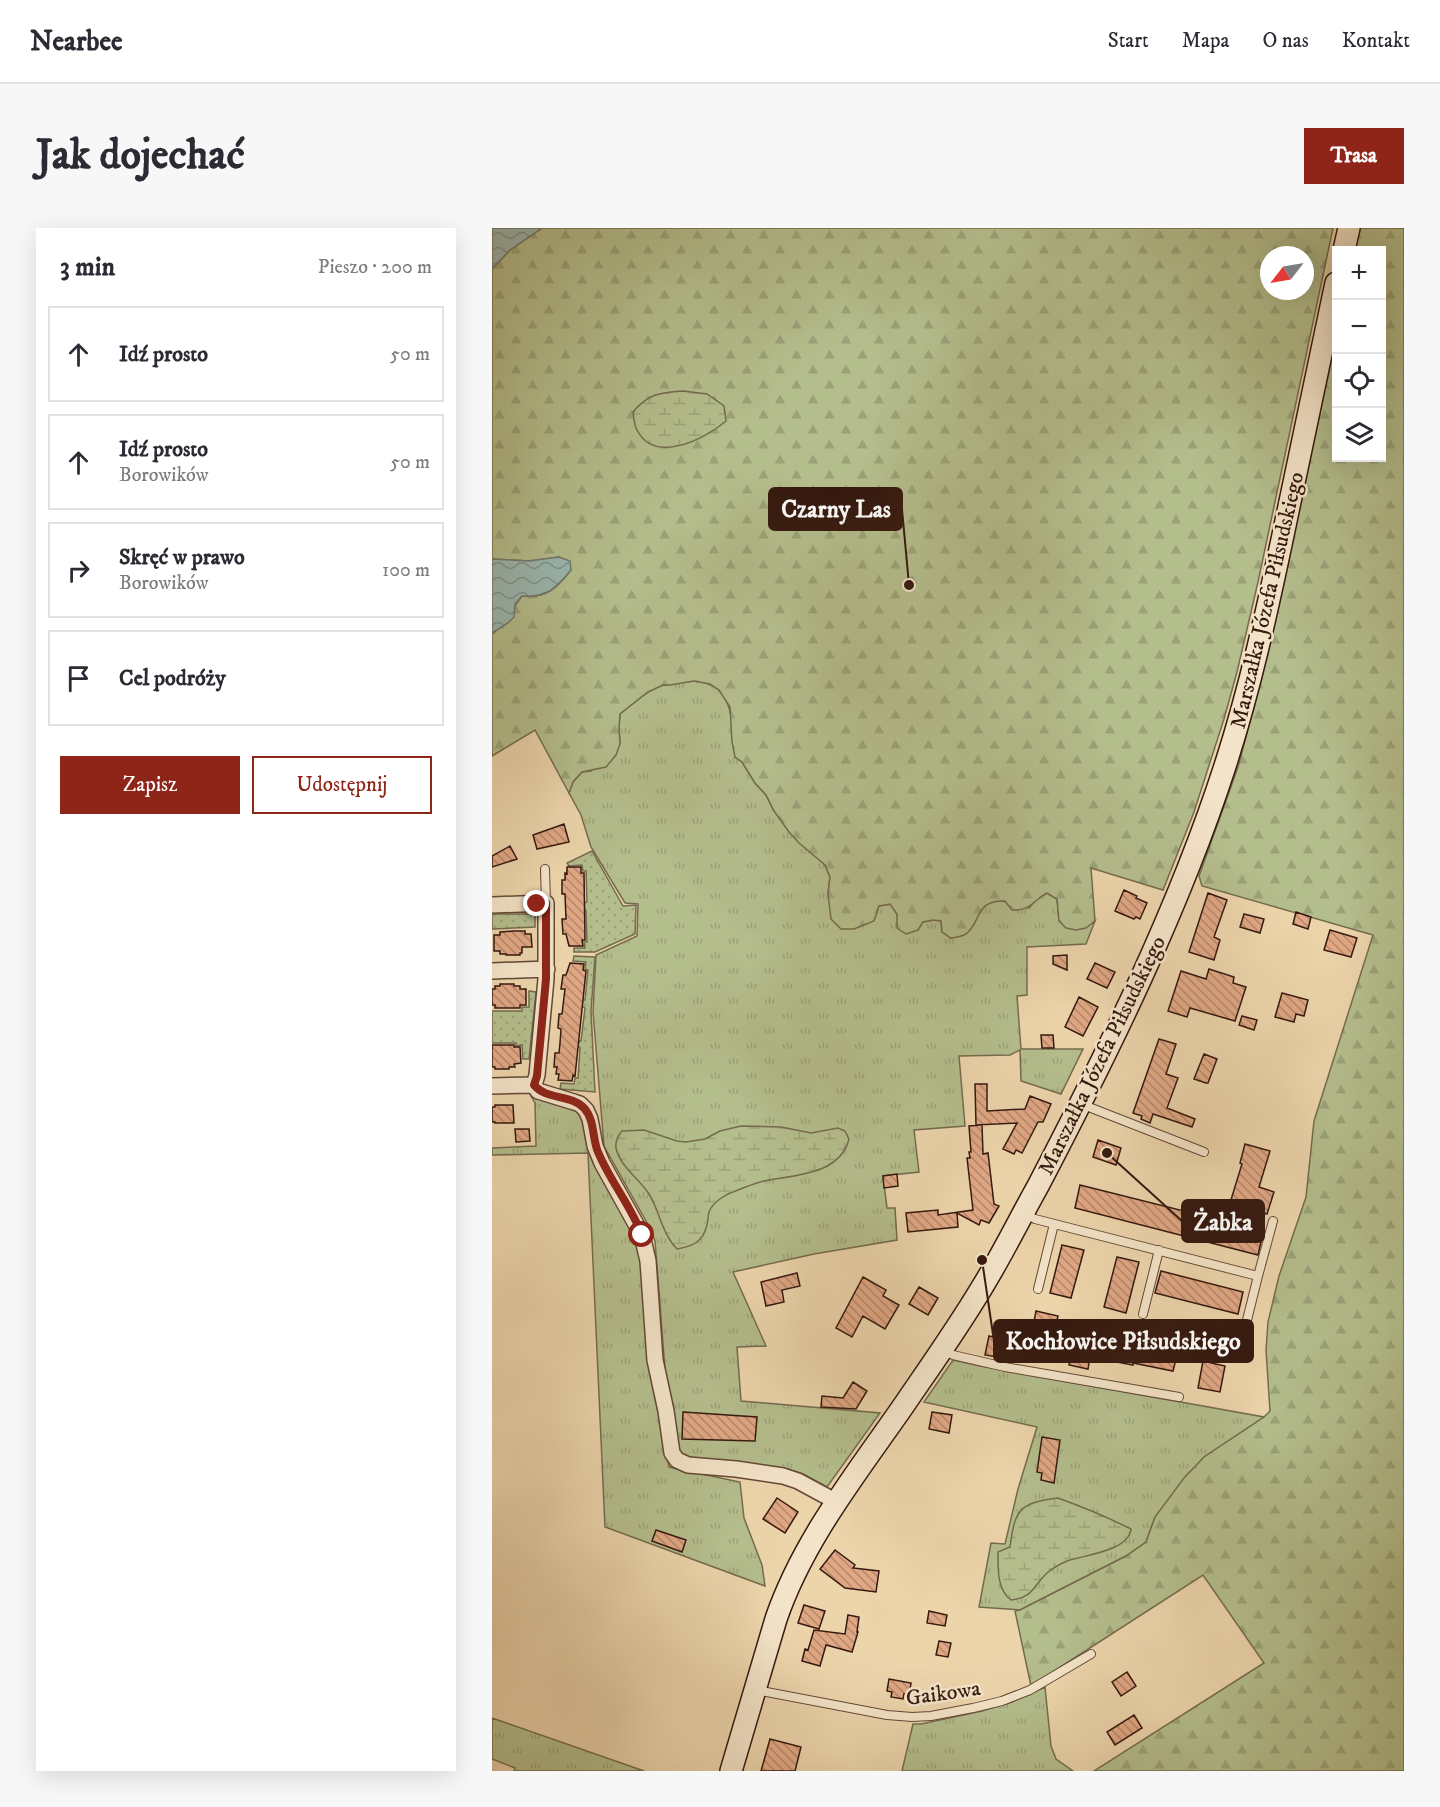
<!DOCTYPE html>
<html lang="pl">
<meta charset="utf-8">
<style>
:root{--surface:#fff;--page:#f7f7f7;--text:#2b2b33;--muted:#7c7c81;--line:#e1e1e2;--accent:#8f2418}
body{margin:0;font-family:"IM FELL DW Pica",serif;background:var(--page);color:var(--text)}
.controls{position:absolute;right:18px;top:18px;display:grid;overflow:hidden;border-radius:0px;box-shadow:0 6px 24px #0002}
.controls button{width:54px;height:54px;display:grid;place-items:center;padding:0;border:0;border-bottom:2px solid var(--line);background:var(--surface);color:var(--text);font:30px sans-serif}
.compass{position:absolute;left:768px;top:18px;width:54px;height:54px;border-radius:50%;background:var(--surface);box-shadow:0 6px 24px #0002;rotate:239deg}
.stop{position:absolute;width:18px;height:18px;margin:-14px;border:4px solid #8f2418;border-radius:50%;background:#fff}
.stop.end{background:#8f2418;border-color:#fff;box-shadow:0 2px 6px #0008}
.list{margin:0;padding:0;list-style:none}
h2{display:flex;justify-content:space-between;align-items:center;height:78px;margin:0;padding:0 24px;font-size:26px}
h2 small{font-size:20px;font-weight:400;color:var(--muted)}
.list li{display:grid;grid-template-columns:39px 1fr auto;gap:18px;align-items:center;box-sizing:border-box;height:96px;margin:0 12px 12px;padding:0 12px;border:2px solid var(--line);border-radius:0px}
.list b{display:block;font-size:22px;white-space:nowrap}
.list p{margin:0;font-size:20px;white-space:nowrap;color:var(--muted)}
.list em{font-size:20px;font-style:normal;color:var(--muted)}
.actions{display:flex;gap:12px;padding:18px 24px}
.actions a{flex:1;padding:14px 0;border:2px solid var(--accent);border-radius:0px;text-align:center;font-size:21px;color:var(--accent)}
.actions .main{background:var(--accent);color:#fff}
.icon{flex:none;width:33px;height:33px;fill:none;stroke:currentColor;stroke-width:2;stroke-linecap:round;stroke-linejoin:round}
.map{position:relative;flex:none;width:912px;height:1543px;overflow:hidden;border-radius:0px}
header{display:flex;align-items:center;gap:36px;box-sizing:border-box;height:84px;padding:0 30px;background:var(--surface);border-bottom:2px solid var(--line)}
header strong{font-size:28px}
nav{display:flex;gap:33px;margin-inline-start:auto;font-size:21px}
.intro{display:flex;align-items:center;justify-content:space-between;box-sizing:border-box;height:144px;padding:0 36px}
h1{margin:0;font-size:42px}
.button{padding:15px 27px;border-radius:0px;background:var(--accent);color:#fff;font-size:21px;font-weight:700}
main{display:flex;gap:36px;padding:0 36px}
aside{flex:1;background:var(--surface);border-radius:0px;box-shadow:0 6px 24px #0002}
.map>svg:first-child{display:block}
.grass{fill:url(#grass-tufts);stroke:#746b4e;stroke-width:1.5}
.forest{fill:url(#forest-firs);stroke:#746b4e;stroke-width:1.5;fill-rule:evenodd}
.wetland{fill:url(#wetland-marsh);stroke:#746b4e;stroke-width:1.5}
.garden{fill:url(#garden-dots);stroke:#746b4e;stroke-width:1.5}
.water{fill:url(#water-waves);stroke:#72786f;stroke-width:1.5}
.building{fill:url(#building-back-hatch);stroke:#35190f;stroke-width:1.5}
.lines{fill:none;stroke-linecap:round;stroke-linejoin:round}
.lane-casing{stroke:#634836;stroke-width:10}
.street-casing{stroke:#634836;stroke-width:18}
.secondary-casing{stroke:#35190f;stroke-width:24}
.lane{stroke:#f3e3c8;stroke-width:8}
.street{stroke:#f3e3c8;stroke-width:15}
.secondary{stroke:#f3e3c8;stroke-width:21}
.route{stroke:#8f2418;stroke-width:8}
.labels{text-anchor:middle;stroke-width:5;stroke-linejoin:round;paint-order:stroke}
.street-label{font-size:22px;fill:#35190f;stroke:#f3e3c8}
.leader{fill:none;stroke:#35190f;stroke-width:2}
.callout-dot{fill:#35190f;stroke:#f3e3c8;stroke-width:2}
.callout{fill:#35190f;stroke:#35190f;stroke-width:2}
.callout-label{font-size:24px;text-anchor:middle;font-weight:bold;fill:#fff}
</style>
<header>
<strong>Nearbee</strong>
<nav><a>Start</a><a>Mapa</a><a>O nas</a><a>Kontakt</a></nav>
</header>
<div class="intro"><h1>Jak dojechać</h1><a class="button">Trasa</a></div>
<main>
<aside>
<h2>3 min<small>Pieszo · 200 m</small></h2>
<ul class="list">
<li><svg class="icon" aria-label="ahead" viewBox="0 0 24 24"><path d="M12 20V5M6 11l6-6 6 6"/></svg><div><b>Idź prosto</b></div><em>50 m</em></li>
<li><svg class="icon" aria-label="ahead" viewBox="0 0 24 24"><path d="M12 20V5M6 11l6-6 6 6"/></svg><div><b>Idź prosto</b><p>Borowików</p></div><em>50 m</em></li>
<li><svg class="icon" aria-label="right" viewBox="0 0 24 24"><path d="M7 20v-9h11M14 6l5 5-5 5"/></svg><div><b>Skręć w prawo</b><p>Borowików</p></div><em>100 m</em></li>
<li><svg class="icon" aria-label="arrive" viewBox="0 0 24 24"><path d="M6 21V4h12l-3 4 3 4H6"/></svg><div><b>Cel podróży</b></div></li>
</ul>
<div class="actions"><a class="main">Zapisz</a><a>Udostępnij</a></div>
</aside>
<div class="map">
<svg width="912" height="1543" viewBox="0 0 912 1543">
<defs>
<pattern id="grass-tufts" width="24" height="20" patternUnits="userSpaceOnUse" patternTransform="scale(1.5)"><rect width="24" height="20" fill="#b4bd8c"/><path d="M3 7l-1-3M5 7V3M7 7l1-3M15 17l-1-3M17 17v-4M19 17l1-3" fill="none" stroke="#9ba278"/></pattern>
<pattern id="forest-firs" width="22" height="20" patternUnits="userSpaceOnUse" patternTransform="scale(1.5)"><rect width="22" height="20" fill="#b4bd8c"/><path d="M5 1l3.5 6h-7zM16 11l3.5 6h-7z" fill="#9ba278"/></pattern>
<pattern id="wetland-marsh" width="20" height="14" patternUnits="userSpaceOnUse" patternTransform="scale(1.5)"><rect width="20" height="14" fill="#b4bd8c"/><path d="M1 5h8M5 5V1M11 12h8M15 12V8" fill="none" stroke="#9ba278"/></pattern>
<pattern id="garden-dots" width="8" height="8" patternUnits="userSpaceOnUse" patternTransform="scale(1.5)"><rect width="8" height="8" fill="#b4bd8c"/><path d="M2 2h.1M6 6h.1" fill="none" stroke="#9ba278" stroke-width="1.8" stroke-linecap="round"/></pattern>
<pattern id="water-waves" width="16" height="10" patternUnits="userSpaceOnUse" patternTransform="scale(1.5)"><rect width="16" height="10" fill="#9ab7af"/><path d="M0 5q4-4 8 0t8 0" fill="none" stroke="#7e948d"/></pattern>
<pattern id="building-back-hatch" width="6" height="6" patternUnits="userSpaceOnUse" patternTransform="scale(1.5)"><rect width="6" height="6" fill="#e0a784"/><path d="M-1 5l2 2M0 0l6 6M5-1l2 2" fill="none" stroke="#b6876a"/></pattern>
</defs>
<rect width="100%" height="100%" fill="#ecd4ab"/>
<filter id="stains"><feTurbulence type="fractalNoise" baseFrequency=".00333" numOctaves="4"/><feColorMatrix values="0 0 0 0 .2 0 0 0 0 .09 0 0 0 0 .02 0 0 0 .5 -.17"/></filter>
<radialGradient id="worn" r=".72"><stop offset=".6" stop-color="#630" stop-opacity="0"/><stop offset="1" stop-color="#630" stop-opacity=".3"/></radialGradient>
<path class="grass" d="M202,453c4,1 10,1 14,3 27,8 25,50 27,73l7,5 13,21 11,12 8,16 51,54 5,12 -2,17 51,12 12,-2 6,10 26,8 10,-2 8,1 1,11 9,6c6,-1 13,-2 17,-7 9,-10 12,-28 28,-30 11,-1 23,4 33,7l9,-10 9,-5 10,6 2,22c16,8 20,13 36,0l-9,23 -59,3v48l-10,1 4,53h62l-22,45 -40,-13 -1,-31 -10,5 -51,1 6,70 -51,4 5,42 -36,4 4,32h8l2,32 -83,14 -81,18 33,74 -29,1 4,54 139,12 -53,74 -24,-13 -15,-5 -103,-10 -6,-7 -12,-57 -12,-154 -4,-11 -47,-84 -11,-134 3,-57 41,-19 1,-32 -13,-1 -34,-56 -10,-32 -12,-22 4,-11 9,-10 9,-1 29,-27 -1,-16 1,-14c12,-10 25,-22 40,-28 6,-2 26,-4 34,-5z
M38,866h5l44,16 61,132 10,117 19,108 71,15 4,36 18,47 3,21 -160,-59 -17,-374 -96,2v-7l44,-2 -1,-43z
M461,1132l27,6 284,51 -60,40 -49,60 -9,25 -20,14 -106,54 -41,-3 12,-64 14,1 13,-55 19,-62 -113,-25z
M553,1459l6,59 5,13 17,12h-171l11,-47h8l61,-13 30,-9z
M0,1490l152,53h-130l1,-3 -23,-9z"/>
<path class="forest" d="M50,0h791l-75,354 -21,90 -13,47 -30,93 -31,78 -72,-22 4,53 -9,7 -10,2 -10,-2 -7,-7 -2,-22 -10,-6c-15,8 -16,18 -35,17l-7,-9c-31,-1 -23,21 -39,33 -5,3 -10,3 -15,4l-9,-6 -1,-11 -8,-1 -10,2 -5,8 -12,4 -9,-6v-14l-7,-10 -11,2 -5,15 -20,8h-13l-10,-10 -3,-25 2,-17 -5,-12 -26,-22 -10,-11 -15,-21 -8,-16 -11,-12 -13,-21 -7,-5 -3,-15 -2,-35 -11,-17 -9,-6 -16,-3 -24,4h-7l-15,7 -28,22 -1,14 1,16 -4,11 -10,12 -24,5 -9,10 -4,11 -34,-63 -43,26v-123h2l28,-37c24,3 35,-8 49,-26l-12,-13 -30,4 -37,-2v-290l18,-19zM777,27h36v36h-36z
M868,0h44v1543h-310l170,-108 -61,-88 -172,111 -16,-75 5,-1 106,-54 20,-14 9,-25 29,-39 20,-21 60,-40 6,-6 -4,-61 2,-28 11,-46 27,-79 8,-76 59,-186 -171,-49 -3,-10 39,-109 24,-91 74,-337v119h46v-208h-28z"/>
<path class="wetland" d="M191,163l24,3 17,12 2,15c-21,18 -71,44 -89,9 -3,-5 -3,-12 -4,-18 16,-19 27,-19 50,-21z
M249,898l40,1 30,6 27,-5 7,3 4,8c-9,36 -55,36 -85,42 -9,2 -18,6 -26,9 -10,3 -25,11 -29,22 -1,4 -1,9 -2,13 -4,17 -14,21 -30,24 -15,-15 -17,-37 -28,-55 -9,-15 -29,-27 -33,-46 -1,-6 2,-13 6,-17l22,-1 33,11 9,1 19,-3 15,-8z
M566,1270c25,9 49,19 73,31 -2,22 -47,26 -64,32 -7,3 -14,7 -20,12 -14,13 -14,25 -36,27 -14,-10 -13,-31 -13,-48l12,-5c5,-38 9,-44 48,-49z"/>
<path class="garden" d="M100,623l31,55 13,-1 -1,29 -40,18h-21v-4h11l-1,-6h3l-1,-31 -2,-1v-7l3,-1 -1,-31h-3l-1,-6 -13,1 -2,-3z
M0,686h43v13l-43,2z
M82,728l21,1 -4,54 4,81 -35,-3 1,-6 13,1 1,-6h3l2,-30 -2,-2 1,-5h2l4,-33 -3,-2v-6h3l3,-30 -3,-1 1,-7 -13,-1z
M37,763l7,1 -7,67h-6l-1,-14 -6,1v-3h-24v-32h30v-4h7z"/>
<path class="water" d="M0,0h50l-32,22 -18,19z
M67,329l11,4 1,9c-15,18 -24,28 -49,26l-7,8 -1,13 -6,6 -16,10v-74l37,2z"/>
<path class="building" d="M72,596l5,18 -32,7 -4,-14z
M18,618l7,13 -25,8v-11z
M75,639h14v6h3l1,67h-3l1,6h-14l-3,-12h-3l-1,-15h4l-1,-25h-3v-14h3v-7l2,1z
M632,662l13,6 -1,2 11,5 -7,16 -4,-2 -2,2 -19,-8z
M716,665l19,7 -13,37 6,3 -6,20 -25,-8z
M804,684l15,5 -3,12 -15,-5z
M752,686l20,5 -4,14 -20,-6z
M838,702l27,8 -6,19 -27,-7z
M21,703h12v3h6l1,13h-10v6h-2v2h-14v-1h-6v-3h-6v-16h6v-3z
M575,727v15l-14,-6v-8z
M78,735l14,1 -1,6 3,1 -11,105 -2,-1 -1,6 -14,-1 1,-6h-3l1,-7h-3l1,-14h4l1,-10 1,-14 -3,-1 1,-14h3l3,-25h-4l2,-14h3z
M603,735l20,9 -8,16 -20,-9z
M717,741l25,8 -1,6 13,4 -11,34 -45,-13 -3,9 -19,-6 13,-40 25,8z
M8,756h14v2h6v3h6v16h-6v3h-25v-3h-3v-16h3v-3h5z
M790,765l26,7 -4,16 -8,-2 -2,8 -19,-5z
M587,769l19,10 -15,29 -18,-9z
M750,788l15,4 -3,10 -15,-5z
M549,807h12l1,13h-12z
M667,811l17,5 -10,30 12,4 -11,30 28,11 -3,8 -39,-13 -3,9 -9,-4 1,-3 -9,-3z
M0,817h22v2h6l1,16 -7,1 1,3h-6v2h-14v-2h-3z
M712,826l13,5 -9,24h-2l-12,-4z
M483,856h12v27l38,-2 5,-13 21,8 -8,18h-5l-16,31 -6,-3 -2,4 -11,-5 14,-26 -41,2z
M3,877h18l1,18h-19v-1h-3v-15h3z
M490,897l1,29 5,-1 6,51 5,2 -10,17 -8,-3 -2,5 -22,-12 1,14 -50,5 -2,-19 32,-3v5l35,-5 -6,-52h3l-1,-6h2l-2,-26z
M23,901h14l1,12 -14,1z
M606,912l23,8 -5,17 -23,-8z
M753,916l25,7 -11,36 15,5 -7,22 -37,-11 12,-39 -2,-1z
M405,946l1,12 -14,2 -1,-12z
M588,957l116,29v2l67,17 -5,22 -183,-47z
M570,1017l22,5 -13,48 -21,-5z
M625,1029l22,5 -13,51 -22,-6z
M669,1043l82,21 -5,22 -83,-21z
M305,1045l3,13 -18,4 2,12 -18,4 -5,-24z
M371,1049l23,13 -3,6 16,9 -14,24 -22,-13 -11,21 -16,-9z
M427,1059l19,11 -10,17 -19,-11z
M544,1083l22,5 -5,22 -21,-5z
M497,1108l18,4 -4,18 -18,-3z
M623,1111l13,2 -1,5 9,1 -1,4 41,8 -3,12 -40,-8v2l-22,-4z
M580,1119l19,4 -3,18 -19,-4z
M711,1133l22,5 -5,26 -22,-4z
M361,1154l14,9 -11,18 -35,-2 1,-11 21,2z
M191,1184l74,5 -2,24 -73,-2z
M440,1184l20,3 -3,18 -20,-4z
M550,1209l18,3 -6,43 -13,-3 1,-7 -5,-1z
M285,1270l21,14 -13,21 -22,-14z
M164,1302l30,10 -4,12 -30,-11z
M343,1322l20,15 -2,3 26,3 -3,21 -31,-4 -25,-19z
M312,1377l21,6 -6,18 -21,-6z
M437,1383l18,4 -2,11 -18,-3z
M356,1387l11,2 -2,15h1l-6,20 -26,-7 -6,21 -18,-5 3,-12 3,1 6,-20 31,4z
M447,1413l12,2 -3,14 -12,-2z
M635,1444l9,14 -15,10 -9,-14z
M397,1451l22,4 -2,12 -5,-1 -1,5 -12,-2 1,-5 -5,-1z
M642,1487l8,13 -27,17 -8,-13z
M278,1511l31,8 -6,24h-34z"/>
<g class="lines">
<g class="lane-casing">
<path id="lane" d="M53,641l1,34
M589,876l123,48
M533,986l10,5 223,57 15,-55
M546,1061l16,-65
M651,1086l16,-64
M753,1100l13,-52
M451,1122l10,5 52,12 174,30
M264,1462l131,25 25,2 19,-1 42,-8 29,-7 28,-11 61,-36"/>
</g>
<g class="street-casing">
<path id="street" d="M0,677l54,-2v76l-9,96 -3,10 4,6 36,11 6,2 6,6 4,9 5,27 7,17 40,72 6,26 7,99 11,51 6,42 5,7 11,5 48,4 47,7 15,5 39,21
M0,743l55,-2
M0,858l42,-1"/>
</g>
<g class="secondary-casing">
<path id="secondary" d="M852,22l5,-22
M239,1543l45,-152c27,-79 81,-146 128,-214 26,-38 53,-76 77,-116 21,-34 38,-69 57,-103 71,-136 141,-277 188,-423 24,-75 41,-152 57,-228 18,-84 35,-168 53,-252"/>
</g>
<use href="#lane" class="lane"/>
<use href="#street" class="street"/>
<use href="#secondary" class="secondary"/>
</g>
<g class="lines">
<path class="route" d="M45,676l9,-1v76l-9,97 -3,9c12,15 37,9 50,23 11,12 8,30 14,44 12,29 33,54 44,83"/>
</g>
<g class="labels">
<g class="street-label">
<text transform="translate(774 372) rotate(-77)" y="8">Marszałka Józefa Piłsudskiego</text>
<text transform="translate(609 827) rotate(-64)" y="8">Marszałka Józefa Piłsudskiego</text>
<text transform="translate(451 1464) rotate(-8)" y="8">Gaikowa</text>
</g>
</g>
<path class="leader" d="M417 357L410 281M615 925L690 993M490 1032L502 1113"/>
<g class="callout-dot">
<circle cx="417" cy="357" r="6"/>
<circle cx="615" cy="925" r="6"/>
<circle cx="490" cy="1032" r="6"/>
</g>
<g class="callout">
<rect x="277" y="260" width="133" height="42" rx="6"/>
<rect x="690" y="972" width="82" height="42" rx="6"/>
<rect x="502" y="1092" width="259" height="42" rx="6"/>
</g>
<g class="callout-label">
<text x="344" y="289">Czarny Las</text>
<text x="731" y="1002">Żabka</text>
<text x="631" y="1121">Kochłowice Piłsudskiego</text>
</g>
<rect width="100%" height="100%" filter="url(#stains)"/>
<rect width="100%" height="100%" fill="url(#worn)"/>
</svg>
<div class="controls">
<button>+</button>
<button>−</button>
<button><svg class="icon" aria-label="locate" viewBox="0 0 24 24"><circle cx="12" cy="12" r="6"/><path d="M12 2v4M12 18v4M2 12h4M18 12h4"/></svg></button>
<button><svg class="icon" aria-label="layers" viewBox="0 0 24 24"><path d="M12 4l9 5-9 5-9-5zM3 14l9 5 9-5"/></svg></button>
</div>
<svg class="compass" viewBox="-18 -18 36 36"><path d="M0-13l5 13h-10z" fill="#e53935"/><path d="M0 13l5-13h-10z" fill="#7c7c81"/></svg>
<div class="stop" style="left:150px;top:1007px"></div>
<div class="stop end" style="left:45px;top:676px"></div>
</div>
</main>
